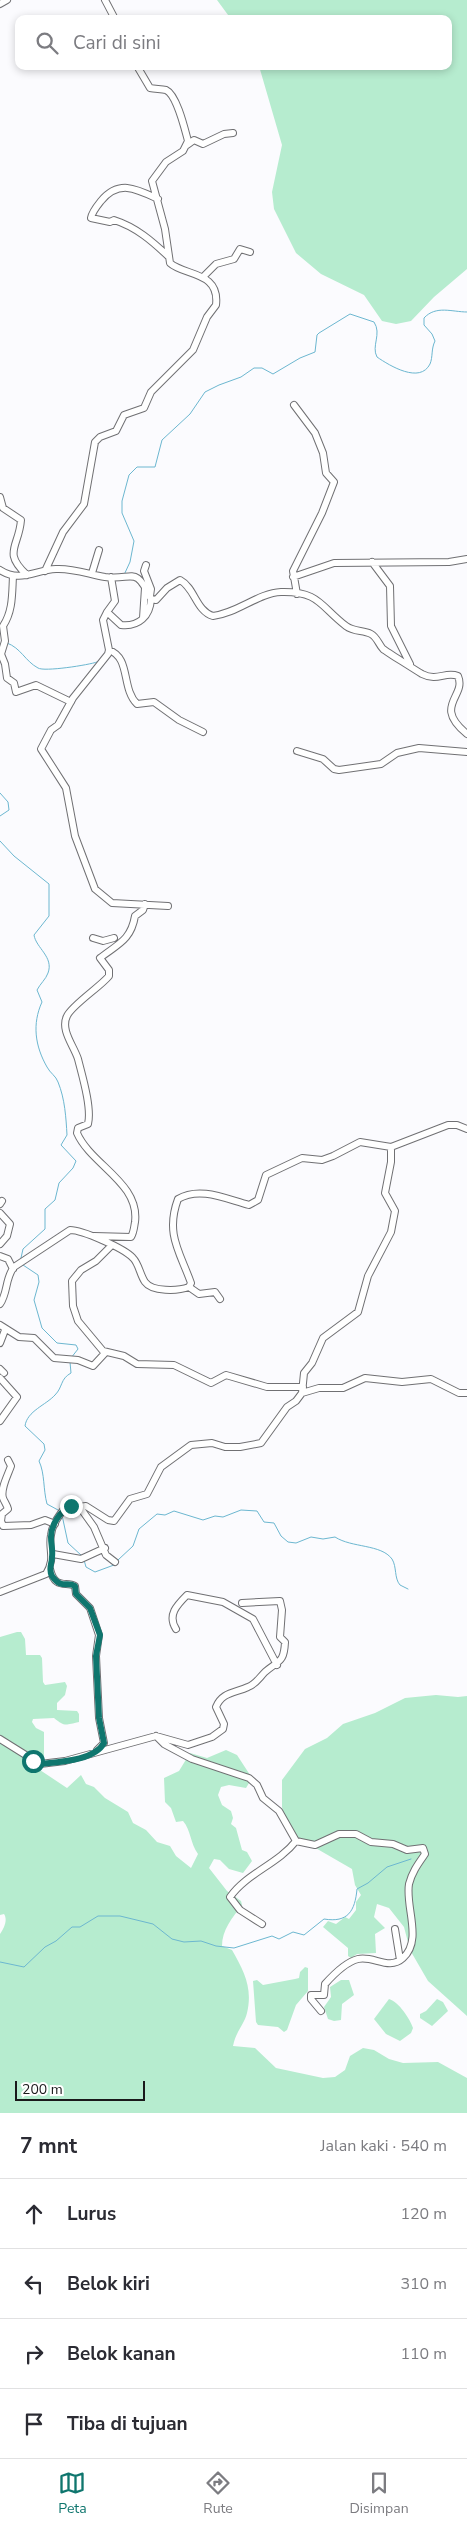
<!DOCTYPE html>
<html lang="id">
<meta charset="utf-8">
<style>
:root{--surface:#fff;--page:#f2f2f3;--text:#2b2b33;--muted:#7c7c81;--line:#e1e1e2;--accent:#0f766e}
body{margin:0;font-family:"Nunito Sans",sans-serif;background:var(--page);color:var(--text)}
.scale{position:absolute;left:15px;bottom:12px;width:130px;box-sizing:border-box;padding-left:5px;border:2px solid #1a191b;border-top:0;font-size:14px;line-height:18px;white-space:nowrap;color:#1a191b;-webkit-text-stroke:4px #fff;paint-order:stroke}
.stop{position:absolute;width:15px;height:15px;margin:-11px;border:4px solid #0f766e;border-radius:50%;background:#fff}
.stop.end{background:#0f766e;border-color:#fff;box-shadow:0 1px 5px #0008}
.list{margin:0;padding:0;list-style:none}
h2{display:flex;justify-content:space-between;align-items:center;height:65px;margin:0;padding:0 20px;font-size:21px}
h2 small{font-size:16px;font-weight:400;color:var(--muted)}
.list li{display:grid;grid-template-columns:32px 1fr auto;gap:15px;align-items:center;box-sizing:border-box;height:70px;padding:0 20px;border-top:1px solid var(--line)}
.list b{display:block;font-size:19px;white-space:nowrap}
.list em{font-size:16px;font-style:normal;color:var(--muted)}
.icon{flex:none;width:28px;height:28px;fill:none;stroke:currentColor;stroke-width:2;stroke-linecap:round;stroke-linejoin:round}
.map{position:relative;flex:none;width:467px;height:2113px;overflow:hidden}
.search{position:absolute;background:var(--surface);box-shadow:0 2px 8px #0003;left:15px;right:15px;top:15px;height:55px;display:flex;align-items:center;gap:12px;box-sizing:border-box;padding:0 18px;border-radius:10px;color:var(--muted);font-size:19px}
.sheet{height:345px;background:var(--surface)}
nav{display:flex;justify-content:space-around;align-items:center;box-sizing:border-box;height:70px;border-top:1px solid var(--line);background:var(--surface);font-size:14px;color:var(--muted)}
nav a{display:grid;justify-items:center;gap:2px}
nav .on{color:var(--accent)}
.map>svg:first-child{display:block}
.green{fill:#b6eccf}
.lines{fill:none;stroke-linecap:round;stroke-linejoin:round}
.stream{stroke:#6cb7d0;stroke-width:1}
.minor-casing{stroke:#707073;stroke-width:8}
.minor{stroke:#fff;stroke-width:6}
.route{stroke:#0f766e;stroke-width:6}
</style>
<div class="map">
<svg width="467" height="2113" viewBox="0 0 467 2113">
<rect width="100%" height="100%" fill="#fbfbfe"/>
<path class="green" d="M217,0h250v269l-33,28 -23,24 -15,3 -14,-3 -18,-26 -43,-21 -25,-21 -22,-44 -2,-17 10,-47 -23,-79h189v-47h-217z
M17,1632h4l4,7 1,16h14l2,3 1,24 2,3 20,-3 2,4 -2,9 -8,8v7l20,1 2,3v8c-14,3 -14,5 -25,-4l-21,1 -1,3 4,6 8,4v24l-4,14 27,18 14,-13 5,9 8,3 11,11 23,14 5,11 13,7 11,12 13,4 6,10 15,12 7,-14c-8,-11 -7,-24 -15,-33l-7,1 -5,-14 -6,-6 -1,-24 15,-7 11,-18 17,5 19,-8 11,5 15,23 -6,10 -17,-3 -8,2 -3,8 4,10 9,6 2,7 -2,6 5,4 6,22 5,2 5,9 -9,12 -14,-4 -9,-9 -6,-1 -5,9 18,23 14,10 1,4c-10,13 -20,25 -20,41l10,4c12,21 21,38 15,63 -3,12 -11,18 -14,33l22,2 21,20 47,10 12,-1 10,-7 5,-14 13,-8 11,2 15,9 14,4 35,-1 29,16v35h-467v-179c4,-6 8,-14 4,-20l-4,1v-278z
M436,1695l22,2 9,-1v320l-39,-35 -18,-31 -6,-23 -15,-19 -12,-4 -3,13 11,11 -10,6 1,19 -19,1 -6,4 -3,-2v-8l-25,-21 5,-6 8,3 9,-7 4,2 7,-9v-8l5,-7 -6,-10 -3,-16 -52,-30 -13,-11 -5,-21v-27l23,-31 22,-11 16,-14 32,-11 30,-15z
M305,1967l3,1v23l-12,14 -9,25 -3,2 -6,-5 -20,-2 -2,-3 -3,-41 4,-1 6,5 32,-6 4,-1 1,-6z
M341,1980h8l5,15 -12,9 -1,16 -7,1 -6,-2 -4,-12 7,-10 -1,-10z
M389,1999c10,3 21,20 24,29l-2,5 -11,8 -14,-7 -12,-15z
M437,1999l6,3 5,9 -16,15 -12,-8v-4l6,-3z"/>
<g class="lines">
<path class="stream" d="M124,575l6,-13 4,-21 -12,-28v-12l7,-26 8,-8h18l7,-27 28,-26 15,-22 14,-7 22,-8 13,-9h8l11,6 27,-16 15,-6 2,-17 2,-2 31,-19 24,8c8,12 -3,24 3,35 13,9 43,27 53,7 3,-7 1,-15 5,-23l-3,-7 -8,-9v-7c12,-13 28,-6 43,-6
M7,643c14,5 18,18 31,25 6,4 51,-3 59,-6
M0,793l8,9 1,8 -9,6
M0,841l14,15 35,28v32l-15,19c2,13 20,22 14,38 -2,6 -8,11 -11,17l5,12c-10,22 -7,44 5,65 3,6 9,9 11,15 7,17 8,36 9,53l-6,10 15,16 -3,7 -14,15 -4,17 -10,9v20l-22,20 -2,9
M23,1265l15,10 1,7 -5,18 8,28 15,15 19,2 2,4 -7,9
M58,1510l-11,-6c-4,-15 -2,-30 -8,-43l6,-11 -1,-6 -19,-18c2,-15 21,-21 30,-31 8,-8 5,-16 16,-22l-1,-11
M62,1515l6,28 14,13
M84,1560l2,7 9,5 19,-7
M118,1560l15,-14 6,-17 18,-15 8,1 9,-4 29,9 12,-4 8,1 18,-7 16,1 7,11 10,1 7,13 7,6 8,1 15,-6 12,2 12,-2c17,11 46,7 57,22 5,8 2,19 8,26l8,4
M0,1962l24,5 21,-20 11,-6 16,-14h8l18,-11h22l33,8 19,15 12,3 17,-1 15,5 18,2 38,-12 7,3 14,-7 11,3 20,-16c24,4 31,-8 33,-30l11,-6 19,-16 24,-8"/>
<g class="minor-casing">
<path id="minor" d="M105,0l10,19
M0,4l7,-4
M187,145l7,-5 9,4 21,-10 9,-1
M158,199c-21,-10 -39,-20 -57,2 -4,5 -9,11 -10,17l19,4 4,-2c22,7 38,21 55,37
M203,277l13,-13 18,-5 6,-10 10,3
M294,405l21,28 8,20 3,20 8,9 -12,31 -29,58 4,23
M0,497l3,11 18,12c-2,27 -19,32 6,55
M372,562l18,24 1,40 19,38
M146,565l-2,6 7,18 -1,7
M0,570c20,13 35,0 56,-1 17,-1 32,5 49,8 28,4 30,-13 46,22l5,1 11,-12 13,-8c15,8 16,31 33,36 25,-3 45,-23 68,-24 38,-1 39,14 65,34 8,6 17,4 25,8 6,3 8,11 12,15 4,3 34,22 39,25 16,8 23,-3 36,2 9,21 -26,29 9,58
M45,571l18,-39 21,-28 11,-62 5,-5 16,-6 8,-16 20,-7 7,-16 42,-42 14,-33 9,-12c4,-34 -32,-29 -46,-42l-5,-34 -13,-48 14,-19 17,-11 5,-10c-3,-11 -11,-46 -22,-51 -5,-1 -11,-1 -16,-2l-13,-22
M92,573l7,-23
M13,576c-1,18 0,35 -10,50l2,15 -4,13 4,10 2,14 7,5 2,9 20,-7 35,17
M293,577l41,-14 115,-1 18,-3
M151,599c-1,17 -12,28 -30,26l-14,-13 -4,8 6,30 -1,4 -35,44 -15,27 -7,5 -10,19 25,39 9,48 20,53 17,14 56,3
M107,612l8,-11 -4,-24
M143,618l2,-30
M109,650c22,8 12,38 28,54l17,-2 25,18 24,12
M297,751l26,8 11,10 5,1 42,-6 16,-11 22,-5 48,4
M93,938l10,3 11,-3
M0,1204l2,-3
M0,1213l10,11 -3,12 -7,8
M94,1236l37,1c3,-5 3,-10 4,-15 5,-39 -44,-57 -58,-89l1,-5 10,-4c4,-16 -6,-49 -10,-65 -4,-13 -18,-29 -11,-43 5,-11 33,-29 42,-40v-6l-9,-12c18,-14 31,-18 35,-42l8,-6 2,-6
M111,1246l-15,15 -15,9 -9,11 1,25 5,15 25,30 21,5 13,8 37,1 37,18 15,-8 41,12h36
M0,1256l8,3 5,10
M189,1287l10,7 16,-2 5,7
M0,1304c8,-11 5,-26 14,-37l56,-37c12,0 54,18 63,28 6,6 7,17 12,24 7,10 33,9 44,5l2,-4c-11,-31 -26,-49 -13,-84 22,-13 48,0 71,6l9,-5 8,-25 36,-17 20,2 11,-4 27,-14 31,5 57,-22h9l10,4
M0,1325l19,12 15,1 20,20 24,2 15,6 13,-14
M0,1343l5,-13
M0,1369l4,4
M0,1378l17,19 -17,24
M302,1393l17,-5h24l22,-10 37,4 29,-3 28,14h8
M8,1460l3,6c-3,9 -11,23 -8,32 1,3 4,7 5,11l-6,5 -1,7 2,5 28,-1 14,-5 10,4
M79,1506l15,21 12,28 9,7
M53,1554l28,5 24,-11
M50,1569c5,21 16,12 25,17l1,8 14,14 9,27 -3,21 3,62 5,25 -7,7
M0,1592l46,-18c10,-16 2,-24 5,-39 1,-10 7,-18 13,-26l22,-3 22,14 6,1 16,-22 17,-5 14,-27 30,-22 21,-2 13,4h15l21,-4 26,-36 9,-6 6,-8 2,-20 8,-10 11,-25 35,-26 10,-36 23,-44 4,-21 -10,-18 6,-31v-15
M176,1629c-9,-14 1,-24 11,-34l36,7 30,17 24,46
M156,1736l8,8 28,15 57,19 8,7 6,13 16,13 17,30 19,4 24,-11h17l15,8 22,2 14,6 16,-2 2,6c-7,10 -13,18 -16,30 -4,23 14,56 -6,74 -14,13 -30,-3 -45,1 -12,3 -25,16 -33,25l-1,11h-13v4l10,12
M0,1739l40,25 25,-3 91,-25 32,9 24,-8 11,-8 1,-5 -8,-17c6,-15 19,-14 32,-20 8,-3 11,-9 17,-15 14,-12 19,-9 20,-30l-5,-5 2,-27 -2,-9 -38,2
M262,1924l-22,-14 -10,-13c17,-24 48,-33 66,-56
M395,1929l5,31"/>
</g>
<use href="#minor" class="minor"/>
</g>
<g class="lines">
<path class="route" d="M33,1761l7,3c18,-2 54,-3 64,-21l-5,-25 -3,-62 4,-21 -10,-27 -14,-14 -1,-8c-8,-5 -13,4 -23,-10 -4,-7 0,-12 0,-19 1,-7 -1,-13 -1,-20 0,-12 9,-26 20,-31"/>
</g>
</svg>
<div class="scale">200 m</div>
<div class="stop" style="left:33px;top:1761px"></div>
<div class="stop end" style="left:71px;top:1506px"></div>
<div class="search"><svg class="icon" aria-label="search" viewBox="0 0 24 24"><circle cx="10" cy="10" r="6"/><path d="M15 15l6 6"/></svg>Cari di sini</div>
</div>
<section class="sheet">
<h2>7 mnt<small>Jalan kaki · 540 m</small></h2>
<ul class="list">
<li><svg class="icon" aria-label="ahead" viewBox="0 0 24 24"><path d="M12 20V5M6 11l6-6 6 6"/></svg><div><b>Lurus</b></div><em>120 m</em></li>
<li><svg class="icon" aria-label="left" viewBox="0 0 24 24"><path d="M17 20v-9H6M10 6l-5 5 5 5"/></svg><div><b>Belok kiri</b></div><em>310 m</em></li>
<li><svg class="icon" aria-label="right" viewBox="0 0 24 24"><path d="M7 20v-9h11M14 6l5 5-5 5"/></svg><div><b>Belok kanan</b></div><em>110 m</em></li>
<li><svg class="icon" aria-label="arrive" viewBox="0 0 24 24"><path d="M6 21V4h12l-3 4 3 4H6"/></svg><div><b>Tiba di tujuan</b></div></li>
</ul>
</section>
<nav>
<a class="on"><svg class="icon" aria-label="map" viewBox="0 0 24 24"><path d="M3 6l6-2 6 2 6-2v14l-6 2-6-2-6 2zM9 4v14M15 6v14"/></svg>Peta</a>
<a><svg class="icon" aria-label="directions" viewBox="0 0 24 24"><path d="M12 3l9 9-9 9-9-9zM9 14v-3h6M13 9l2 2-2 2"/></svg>Rute</a>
<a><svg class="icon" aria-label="saved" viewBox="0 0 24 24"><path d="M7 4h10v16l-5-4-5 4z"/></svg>Disimpan</a>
</nav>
